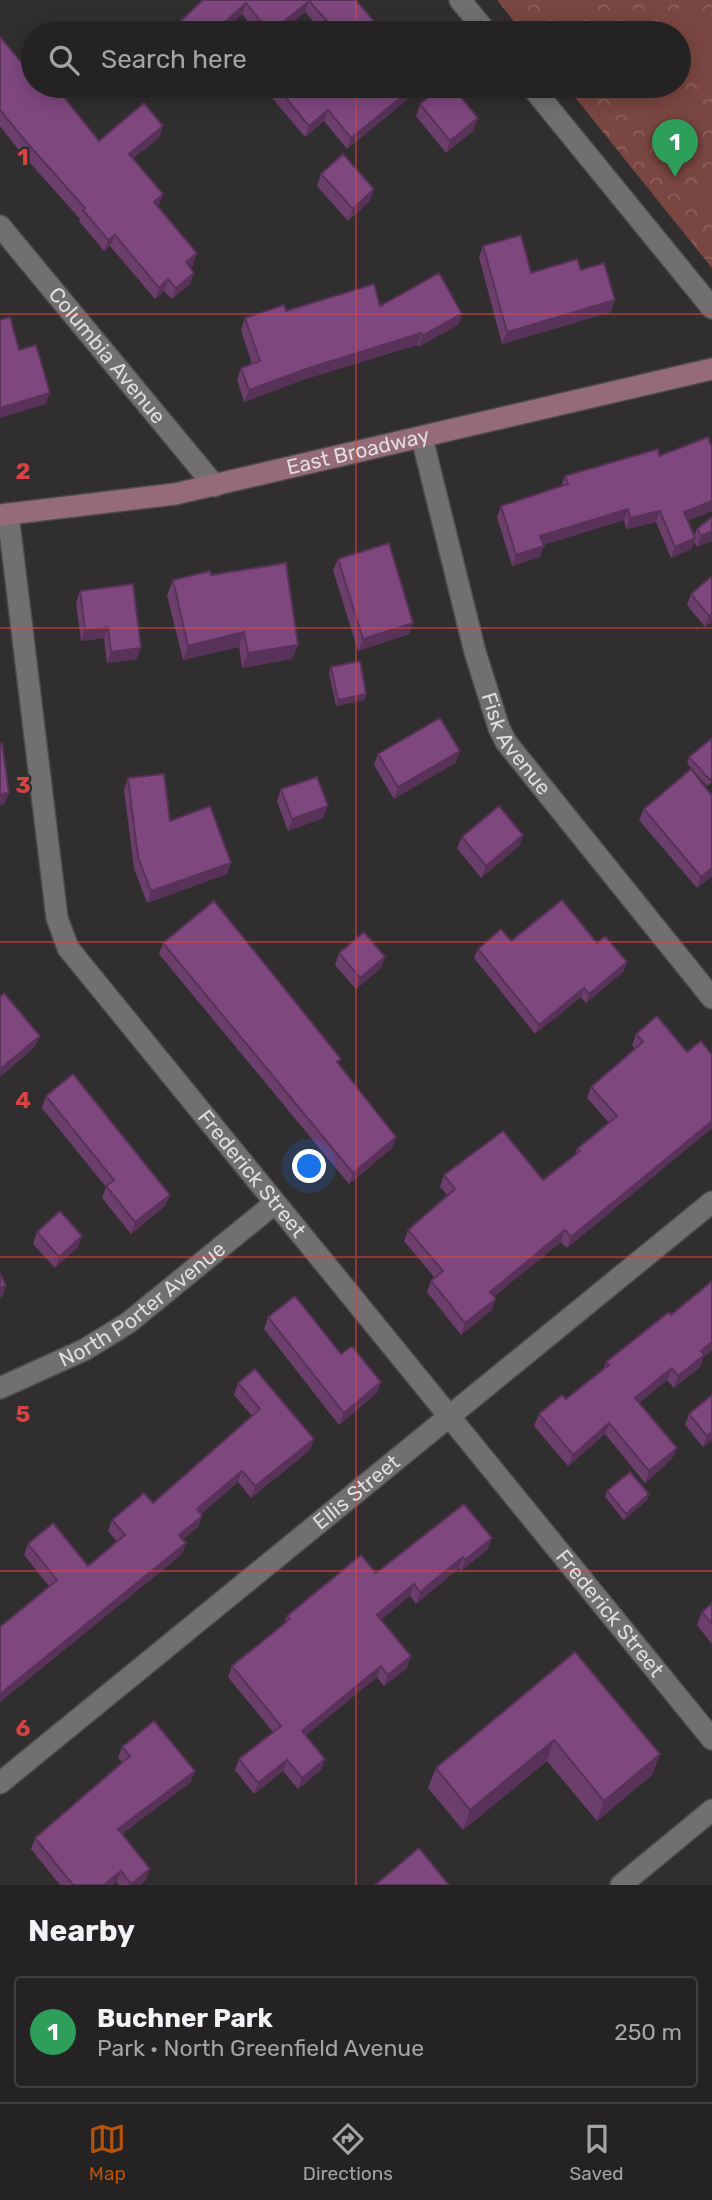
<!DOCTYPE html>
<meta charset="utf-8">
<style>
:root{--surface:#252223;--page:#2d2a2b;--text:#f1f3f6;--muted:#a3a4a6;--line:#423f41;--accent:#b45309}
body{margin:0;font-family:Rubik,sans-serif;background:var(--page);color:var(--text)}
.you{position:absolute;left:310px;top:1167px;width:24px;height:24px;margin:-18px;border:5px solid #fff;border-radius:50%;background:#1a73e8;box-shadow:0 0 0 10px #1a73e833}
.badge{display:grid;place-items:center;width:46px;height:46px;border-radius:50%;background:var(--accent);color:#fff;font-size:23px;font-weight:700}
.pin{position:absolute;translate:-50% -58px;filter:drop-shadow(0 2px 4px #0008)}
.pin::after{content:'';position:absolute;top:37px;width:24px;height:21px;background:inherit;clip-path:polygon(0 0,100% 0,50% 100%)}
.list{margin:0;padding:0;list-style:none}
h2{display:flex;justify-content:space-between;align-items:center;height:91px;margin:0;padding:0 28px;font-size:30px}
h2 small{font-size:23px;font-weight:400;color:var(--muted)}
.list li{display:grid;grid-template-columns:46px 1fr auto;gap:21px;align-items:center;box-sizing:border-box;height:112px;margin:0 14px 14px;padding:0 14px;border:2px solid var(--line);border-radius:7px}
.list b{display:block;font-size:26px;white-space:nowrap}
.list p{margin:0;font-size:23px;white-space:nowrap;color:var(--muted)}
.list em{font-size:23px;font-style:normal;color:var(--muted)}
.icon{flex:none;width:38px;height:38px;fill:none;stroke:currentColor;stroke-width:2;stroke-linecap:round;stroke-linejoin:round}
.map{position:relative;flex:none;width:712px;height:1885px;overflow:hidden}
.search{position:absolute;background:var(--surface);box-shadow:0 4px 18px #0003;left:21px;right:21px;top:21px;height:77px;display:flex;align-items:center;gap:18px;box-sizing:border-box;padding:0 24px;border-radius:38px;color:var(--muted);font-size:26px}
.sheet{height:217px;background:var(--surface)}
nav{display:flex;justify-content:space-around;align-items:center;box-sizing:border-box;height:98px;border-top:2px solid var(--line);background:var(--surface);font-size:19px;color:var(--muted)}
nav a{display:grid;justify-items:center;gap:4px}
nav .on{color:var(--accent)}
.map>svg:first-child{display:block}
.park{fill:url(#park-crowns)}
.pitch{fill:#7a4641}
.lines{fill:none;stroke-linecap:round;stroke-linejoin:round}
.minor-casing{stroke:#4c4a4b;stroke-width:24}
.secondary-casing{stroke:#4c4a4b;stroke-width:24}
.minor{stroke:#726f70;stroke-width:21}
.secondary{stroke:#946b76;stroke-width:21}
.wall{fill:#6c3e6c}
.shaded-wall{fill:#583258}
.building{fill:#7e487e;stroke:#583258;stroke-width:2}
.grid{fill:none;stroke:#d74343;stroke-width:2;stroke-opacity:0.55}
.labels{text-anchor:middle;stroke-width:5;stroke-linejoin:round;paint-order:stroke}
.street-label{font-size:21px;fill:#dfddde;stroke:#312e2f}
.grid-label{font-size:23px;text-anchor:middle;font-weight:bold;fill:#d74343;stroke:#312e2f;stroke-width:5;stroke-linejoin:round;paint-order:stroke}
</style>
<div class="map">
<svg width="712" height="1885" viewBox="0 0 712 1885">
<defs>
<pattern id="park-crowns" width="20" height="18" patternUnits="userSpaceOnUse" patternTransform="scale(1.75)"><rect width="20" height="18" fill="#7a4641"/><path d="M2 6a3 3 0 1 1 6 0M12 15a3 3 0 1 1 6 0" fill="none" stroke="#8c605c"/></pattern>
</defs>
<rect width="100%" height="100%" fill="#312e2f"/>
<path class="park" d="M497,0h215v268l-146,-182h113v-53h-156z"/>
<path class="pitch" d="M544,0h50l-29,25z
M689,0l23,24v74l-33,-39v-26h-22l-3,-3z
M614,86h63l30,34 -37,32z
M709,173l3,3v41l-23,-27z"/>
<g class="lines">
<g class="minor-casing">
<g id="minor">
<path d="M460,0l27,33"/>
<path d="M531,86l181,222"/>
<path id="s1" d="M0,226l215,260"/>
<path id="s2" d="M422,438l53,214 24,76 7,14 206,256"/>
<path id="s3" d="M8,514l49,404 11,30 644,791"/>
<path id="s4" d="M0,1388l84,-38 44,-27 147,-120"/>
<path id="s5" d="M0,1783l712,-581"/>
<path d="M621,1885l91,-75"/>
</g>
</g>
<g class="secondary-casing">
<g id="secondary">
<path id="s6" d="M0,515l175,-21 537,-125"/>
</g>
</g>
<use href="#minor" class="minor"/>
<use href="#secondary" class="secondary"/>
</g>
<path class="wall" d="M203,0h153l28,33h-60l-19,-21 -26,21h-21l-16,-19 -21,19h-50l2,-5z
M0,37l28,33 71,71 60,-3 -26,20 26,48h-1l35,59 -3,2v17l-18,15 -8,-8 -9,8 -45,-53 -6,5 -25,-30 1,-2 -58,-65 -22,-28z
M262,86h159l-2,4 -72,59 -23,-28 -19,16z
M420,104l54,26 -28,23 -30,-37z
M321,174l49,27 -22,20 -31,-35z
M483,246l48,27 50,-3 34,30 -4,12 -109,32 -23,-87z
M380,306l82,8 -4,11 -40,22 -1,-2 -115,35 -58,22 -7,-23 4,-11 11,-4 -11,-34 4,-12 41,-7z
M712,448v63l-24,9 6,16 3,-7 15,-12 -15,30 -3,-5 -3,7 -20,9 -15,-36 -30,7 -2,-9 -81,25 -3,12 -28,9 -15,-49 4,-11 60,-20 4,-10 94,-20z
M338,559l75,64 -4,11 -51,17 -25,-81z
M211,575l87,70 -6,14 -50,9 -3,-21 -56,13 -16,-65 6,-15z
M712,576v46l-7,5 -18,-22 4,-11z
M80,591l57,68 -30,4 -3,-25 -23,3 -5,-38z
M331,667l35,27 -2,6 -28,6 -7,-33z
M460,751l-5,12 -61,36 -20,-34 4,-11z
M689,757l23,25 -5,4 -20,-23z
M128,778l42,43 57,53 -80,29 -13,-35 -10,-78z
M281,789l42,29 -35,13 -11,-30z
M712,796v80l-15,12 -58,-68 5,-11z
M523,835l-4,11 -38,32 -24,-30 5,-11z
M511,941l86,2 30,19 -4,10 -37,31 -5,-6 -46,37 -61,-76 4,-9z
M163,943l176,121 57,73 -4,11 -43,36 -190,-230z
M339,953l46,4 -4,11 -25,21 -21,-24z
M636,1034l51,18 25,3v73l-145,120 -6,-6 -68,55 3,2 -4,11 -31,25 -34,-43 4,-11 4,-3 -31,-37 4,-11 40,-34 -8,-9 4,-12 99,5 32,-25 2,-6 32,-26 -22,-25 4,-11 44,-38 -3,-4z
M46,1096l124,99 -5,11 -34,28 -29,-36 4,-11 -64,-79z
M37,1232l41,15 -23,21 -22,-24z
M671,1315l32,43 -3,9 -26,21 -7,-8 -28,23 33,56 -27,24 -40,-49 -37,32 -34,-40 5,-12 27,-15 37,-29 3,-8z
M268,1317l73,37 36,39 -38,32 -75,-96z
M238,1383l76,56 -4,11 -59,48 -13,-16 -37,32 1,2 -4,11 -15,12 3,4 -4,11 -182,148v-75l49,-41 -25,-31 4,-11 60,22 29,-24 -9,-11 4,-11 41,-17 99,-87 -18,-21z
M712,1395v45l-9,7 -18,-22 4,-11z
M607,1491l40,9 -23,20 -19,-23z
M488,1549l-27,22 -2,-3 -43,36 -6,-8 -29,23 26,49 -23,18 -7,-9 -71,58 19,24 -4,11 -23,19 -15,-18 -29,23 -19,-24 4,-11 34,-27 -45,-55 4,-11 52,-42 3,-8 89,-43z
M712,1603v41l-15,-19 5,-13z
M575,1652l85,102 -8,21 -55,46 -50,-60 -84,69 -35,-42 8,-20z
M122,1747l69,35 -69,52 24,46 -6,5h-21l-2,-3 -4,3h-53l-29,-36 4,-11 87,-76 -4,-4z"/>
<path class="shaded-wall" d="M309,1l-4,11 -26,21h-9z
M246,3l-4,11 -21,19h-8z
M415,86h6l-2,4 -72,59 4,-11z
M328,110l-4,11 -19,16 4,-11z
M478,118l-4,12 -28,23 4,-12z
M163,126l-4,12 -34,27 4,-11z
M374,189l-4,12 -22,20 5,-12z
M163,194l-4,12 -9,7 4,-11z
M115,235l-5,11 -6,5 4,-11z
M197,253l-4,12 -11,9 4,-12z
M194,273l-4,11 -18,15 4,-11z
M168,279l-4,12 -9,8 4,-11z
M615,300l-4,12 -109,32 5,-12z
M462,314l-4,11 -40,22 4,-11z
M421,333l-4,12 -115,35 -58,22 5,-12 57,-21z
M50,393l-4,11 -46,14v-10z
M712,501v10l-32,12 4,-11z
M628,509l-4,11 -88,27 4,-11z
M660,511l-4,11 -30,7 4,-11z
M712,531v10l-15,6 4,-11z
M695,538l-4,11 -20,9 4,-11z
M544,546l-4,11 -28,9 4,-11z
M712,614v8l-7,5 4,-11z
M413,623l-4,11 -51,17 5,-12z
M108,627l-4,11 -23,3 4,-11z
M244,632l-5,15 -56,13 5,-14z
M298,645l-6,14 -50,9 6,-15z
M141,648l-4,11 -30,4 4,-11z
M366,694l-2,6 -28,6 2,-6z
M460,751l-5,12 -61,36 4,-12z
M9,793l-5,11 -4,1v-11z
M328,806l-5,12 -35,13 4,-12z
M523,835l-4,11 -38,32 5,-12z
M231,863l-4,11 -80,29 4,-12z
M712,868v8l-15,12 4,-11z
M385,957l-4,11 -25,21 4,-11z
M627,962l-4,10 -37,31 3,-9z
M584,988l-3,9 -46,37 4,-9z
M40,1036l-5,11 -35,30v-8z
M712,1121v7l-145,120 4,-11z
M396,1137l-4,11 -43,36 4,-11z
M170,1195l-5,11 -34,28 4,-12z
M565,1230l-4,12 -75,61 4,-11z
M82,1236l-4,11 -23,21 4,-11z
M6,1286l-4,11 -2,1v-10z
M496,1299l-4,11 -31,25 4,-12z
M712,1342v8l-9,8 -3,9 -26,21 4,-12 23,-25z
M672,1368l-5,12 -36,30 4,-12z
M381,1382l-4,11 -38,32 5,-12z
M609,1423l-4,11 -37,32 5,-11z
M712,1432v8l-9,7 4,-11z
M314,1439l-4,11 -59,48 4,-12z
M677,1448l-5,11 -27,24 4,-12z
M242,1471l-4,11 -46,39 5,-12z
M649,1494l-2,6 -23,20 2,-6z
M202,1516l-4,11 -23,19 4,-11z
M492,1538l-4,11 -27,22 4,-11z
M186,1543l-4,11 -182,148v-8z
M463,1557l-4,11 -43,36 4,-12z
M414,1584l-4,12 -37,30 4,-11z
M411,1656l-4,12 -23,18 4,-11z
M381,1666l-4,11 -79,65 4,-11z
M554,1740l-7,21 -84,69 7,-20z
M660,1754l-8,21 -55,46 7,-20z
M325,1759l-4,11 -23,19 4,-11z
M287,1760l-4,11 -29,23 4,-11z
M195,1771l-4,11 -77,58 4,-11z
M150,1869l-4,11 -6,5h-9z
M121,1871l-4,11 -4,3h-9z"/>
<path class="building" d="M203,0h153l28,33h-46l-29,-32 -39,32 -24,-30 -33,30h-35l-5,-5z
M0,37l28,33 5,-4v20h22l44,55 45,-38 19,23 -34,28 34,40 -9,8 43,51 -11,9 8,11 -18,15 -8,-9 -9,9 -44,-53 -7,5 -25,-30 2,-2 -58,-65 -27,-33z
M276,86h139l-64,52 -23,-28 -19,16z
M443,86h9l26,32 -28,23 -30,-37z
M343,154l31,35 -21,20 -32,-35z
M521,235l10,38 46,-14 4,11 23,-7 11,37 -108,32 -24,-86z
M439,273l23,41 -40,22 -1,-3 -115,36 -57,21 -8,-22 19,-7 -15,-43 39,-13 2,6 88,-27 6,22z
M10,317l9,33 17,-5 14,48 -50,15v-88z
M708,437l4,11v53l-28,11 11,26 -20,9 -15,-36 -30,7 -2,-9 -88,27 4,10 -28,9 -15,-49 67,-22 -3,-8 93,-27 1,7z
M712,517v14l-11,5 -4,-7z
M389,543l24,80 -50,16 -25,-80z
M286,563l12,82 -50,8 -4,-21 -56,14 -15,-66 37,-9 1,4z
M712,576v38l-3,2 -18,-22z
M133,584l8,64 -30,4 -3,-25 -23,3 -5,-39z
M360,661l6,33 -28,6 -7,-33z
M440,718l20,33 -62,36 -20,-33z
M712,738v40l-2,2 -21,-23z
M2,743l7,50 -9,1v-50z
M691,769l21,27v72l-11,9 -57,-68z
M164,774l6,47 40,-15 21,57 -80,28 -13,-34 -10,-79z
M317,777l11,29 -36,13 -11,-30z
M499,806l24,29 -37,31 -24,-29z
M562,900l35,43 8,-7 22,26 -38,32 -5,-6 -45,37 -61,-76 23,-20 10,12z
M214,901l127,158 -4,3 59,75 -43,36 -190,-230z
M364,932l21,25 -25,21 -21,-25z
M4,993l36,43 -40,33v-72z
M657,1016l30,36 14,-11 11,14v66l-141,116 -6,-7 -75,62 6,7 -31,24 -34,-42 12,-10 -35,-41 47,-41 -11,-14 59,-44 40,49 37,-29 -3,-2 40,-33 -26,-29 52,-45 -7,-8z
M73,1074l97,121 -35,27 -29,-36 8,-6 -68,-84z
M60,1211l22,25 -23,21 -22,-25z
M0,1273l6,13 -6,2z
M712,1281v61l-11,9 3,4 -26,21 -6,-8 -37,30 42,50 -28,23 -40,-48 -36,32 -34,-41 23,-19 4,4 43,-34 -3,-3 63,-50 2,3z
M295,1296l46,58 11,-8 29,36 -37,31 -76,-96z
M255,1369l59,70 -59,47 -13,-15 -45,38 5,7 -23,19 7,8 -186,151v-67l57,-47 -29,-36 25,-21 35,43 37,-31 -13,-15 32,-27 9,10 107,-94 -22,-26z
M712,1395v37l-5,4 -18,-22z
M630,1472l19,22 -23,20 -19,-23z
M464,1504l28,34 -27,22 -2,-3 -43,35 -6,-8 -37,31 34,41 -23,19 -7,-9 -79,65 23,28 -23,19 -15,-18 -29,23 -19,-24 42,-33 -49,-60 58,-47 -3,-3 74,-61 15,18z
M712,1603v21l-10,-12z
M575,1652l85,102 -56,47 -50,-61 -84,70 -34,-42z
M154,1721l41,50 -77,58 32,40 -19,15 -10,-13 -17,14h-31l-38,-47 95,-82 -8,-9z
M419,1848l30,37h-74z"/>
<path class="grid" d="M356,0v33M356,86v1799M0,314h712M0,628h712M0,942h712M0,1257h712M0,1571h712"/>
<g class="labels">
<g class="street-label">
<text dy="7" stroke="none"><textPath href="#s1" startOffset="168">Columbia Avenue</textPath></text>
<text dy="7" stroke="none"><textPath href="#s6" startOffset="364">East Broadway</textPath></text>
<text dy="7" stroke="none"><textPath href="#s2" startOffset="322">Fisk Avenue</textPath></text>
<text dy="7" stroke="none"><textPath href="#s3" startOffset="730">Frederick Street</textPath></text>
<text dy="7" stroke="none"><textPath href="#s4" startOffset="166">North Porter Avenue</textPath></text>
<text dy="7" stroke="none"><textPath href="#s5" startOffset="460">Ellis Street</textPath></text>
<text dy="7" stroke="none"><textPath href="#s3" startOffset="1297">Frederick Street</textPath></text>
</g>
</g>
<g class="grid-label">
<text x="23" y="165">1</text>
<text x="23" y="479">2</text>
<text x="23" y="793">3</text>
<text x="23" y="1108">4</text>
<text x="23" y="1422">5</text>
<text x="23" y="1736">6</text>
</g>
</svg>
<div class="you"></div>
<div class="pin badge" style="left:675px;top:177px;background:#2e9e5b">1</div>
<div class="search"><svg class="icon" aria-label="search" viewBox="0 0 24 24"><circle cx="10" cy="10" r="6"/><path d="M15 15l6 6"/></svg>Search here</div>
</div>
<section class="sheet">
<h2>Nearby<small></small></h2>
<ul class="list">
<li><span class="badge" style="background:#2e9e5b">1</span><div><b>Buchner Park</b><p>Park · North Greenfield Avenue</p></div><em>250 m</em></li>
</ul>
</section>
<nav>
<a class="on"><svg class="icon" aria-label="map" viewBox="0 0 24 24"><path d="M3 6l6-2 6 2 6-2v14l-6 2-6-2-6 2zM9 4v14M15 6v14"/></svg>Map</a>
<a><svg class="icon" aria-label="directions" viewBox="0 0 24 24"><path d="M12 3l9 9-9 9-9-9zM9 14v-3h6M13 9l2 2-2 2"/></svg>Directions</a>
<a><svg class="icon" aria-label="saved" viewBox="0 0 24 24"><path d="M7 4h10v16l-5-4-5 4z"/></svg>Saved</a>
</nav>
